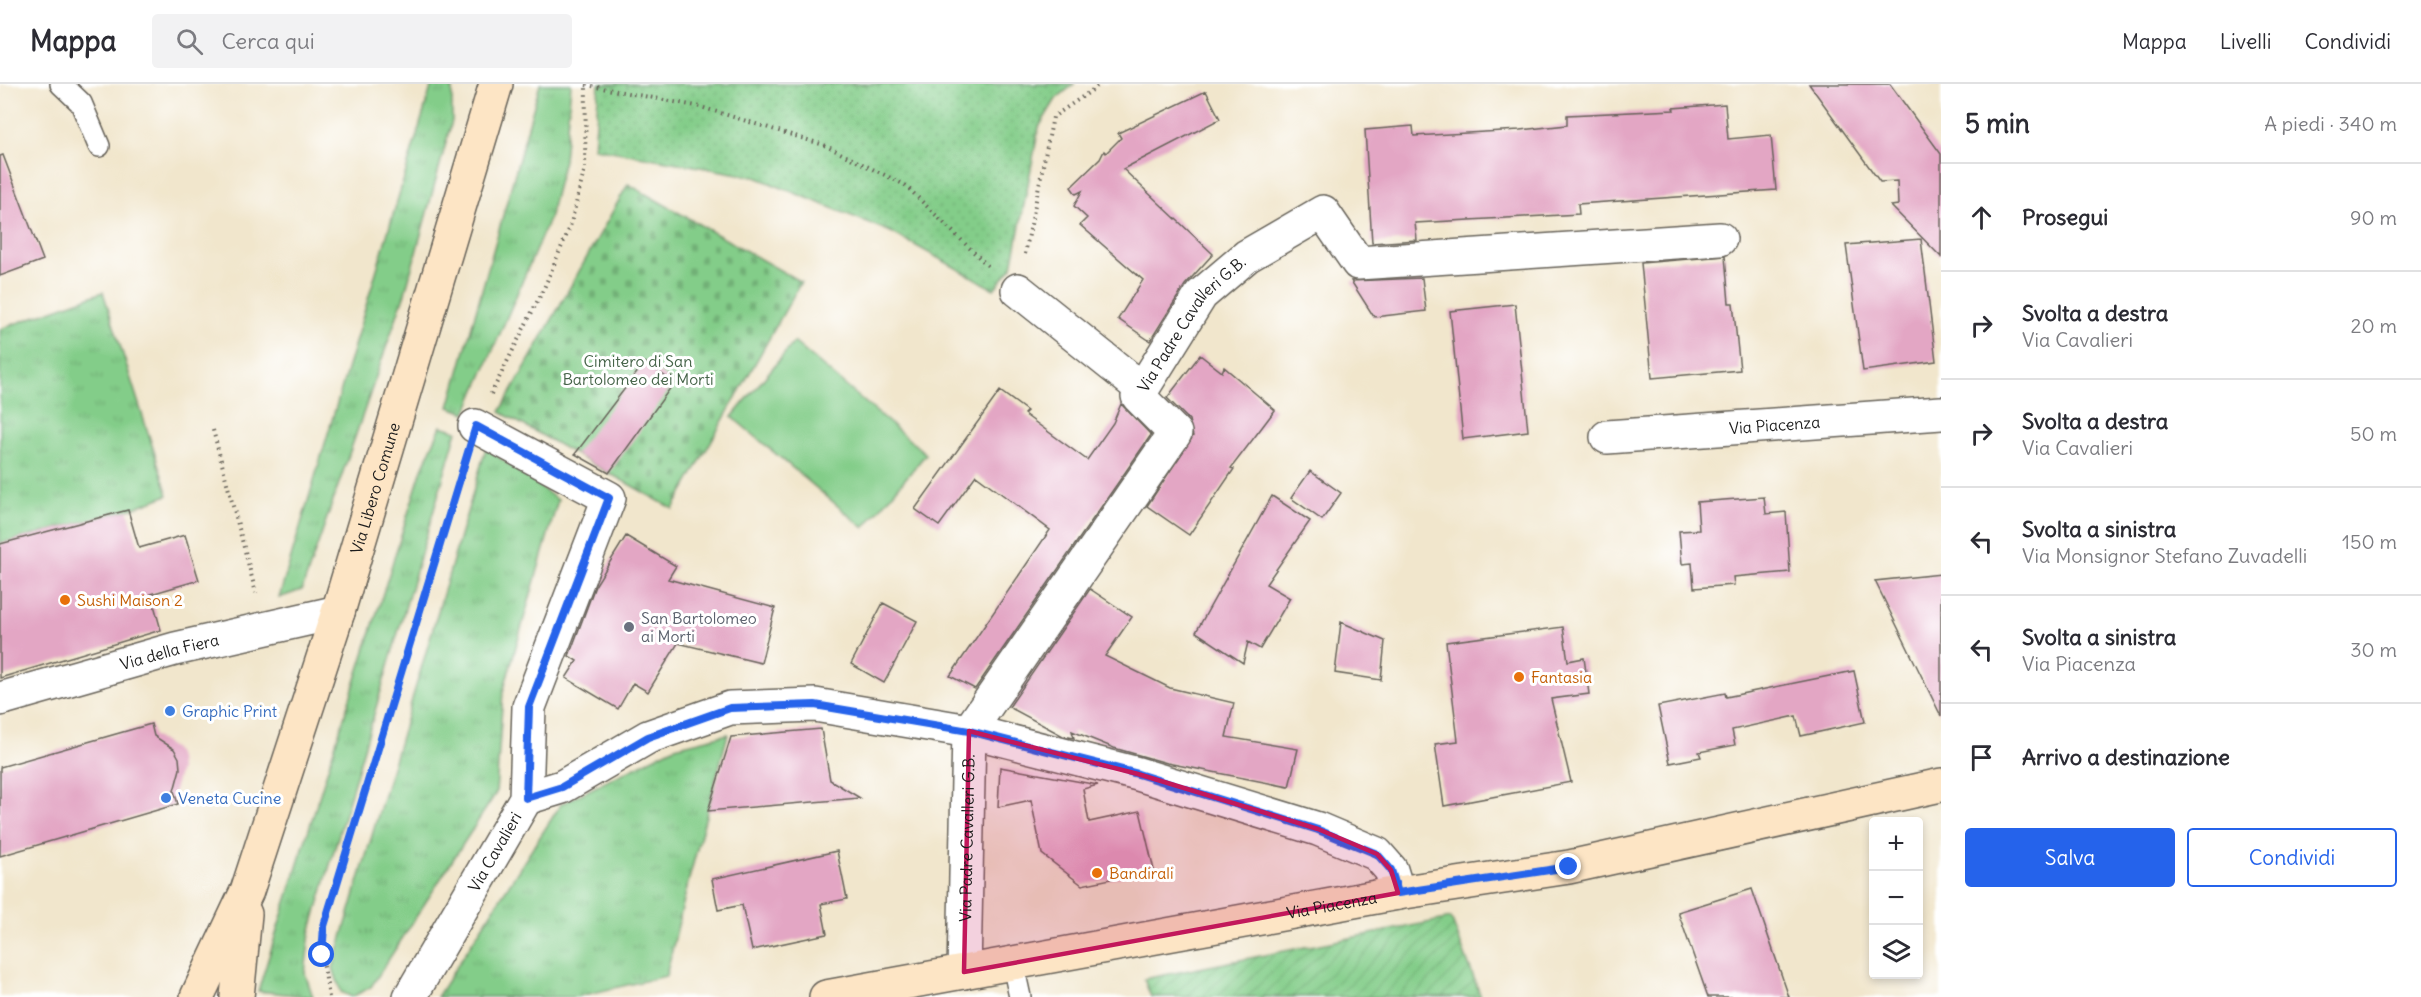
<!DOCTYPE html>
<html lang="it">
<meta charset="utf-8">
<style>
:root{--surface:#fff;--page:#f2f2f3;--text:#2b2b33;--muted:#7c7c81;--line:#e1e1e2;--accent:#2563eb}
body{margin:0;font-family:Delius,sans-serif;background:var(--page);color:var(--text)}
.controls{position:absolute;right:18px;bottom:18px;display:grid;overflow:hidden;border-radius:6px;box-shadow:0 3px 9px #0003}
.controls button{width:54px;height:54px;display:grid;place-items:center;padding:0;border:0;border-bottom:2px solid var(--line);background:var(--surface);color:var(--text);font:30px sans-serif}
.stop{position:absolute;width:18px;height:18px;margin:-14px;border:4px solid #2563eb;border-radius:50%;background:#fff}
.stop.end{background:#2563eb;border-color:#fff;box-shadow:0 2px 6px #0008}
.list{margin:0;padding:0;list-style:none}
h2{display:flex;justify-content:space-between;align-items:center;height:78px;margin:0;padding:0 24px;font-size:26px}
h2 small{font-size:20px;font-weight:400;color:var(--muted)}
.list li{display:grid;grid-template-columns:39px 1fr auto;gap:18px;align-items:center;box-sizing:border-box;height:108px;padding:0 24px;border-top:2px solid var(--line)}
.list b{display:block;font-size:22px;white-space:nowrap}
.list p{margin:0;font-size:20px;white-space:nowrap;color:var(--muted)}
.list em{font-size:20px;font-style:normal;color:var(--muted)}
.actions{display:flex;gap:12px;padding:18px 24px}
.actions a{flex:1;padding:14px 0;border:2px solid var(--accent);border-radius:6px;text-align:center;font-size:21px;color:var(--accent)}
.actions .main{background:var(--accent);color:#fff}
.icon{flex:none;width:33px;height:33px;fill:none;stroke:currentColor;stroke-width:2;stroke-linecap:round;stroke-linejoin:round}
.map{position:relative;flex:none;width:1941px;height:913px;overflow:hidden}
header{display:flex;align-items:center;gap:36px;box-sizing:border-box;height:84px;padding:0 30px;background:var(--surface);border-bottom:2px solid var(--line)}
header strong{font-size:28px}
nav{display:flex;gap:33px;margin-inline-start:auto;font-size:21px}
.search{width:420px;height:54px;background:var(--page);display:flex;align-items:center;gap:15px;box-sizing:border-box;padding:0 21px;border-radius:6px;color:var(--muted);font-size:22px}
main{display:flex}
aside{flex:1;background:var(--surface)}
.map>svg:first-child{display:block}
.grass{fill:url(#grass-tufts);stroke:#507452;stroke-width:1.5}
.cemetery{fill:url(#cemetery-stones);stroke:#507452;stroke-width:1.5}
.park{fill:url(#park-dots);stroke:#507452;stroke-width:1.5}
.garden{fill:url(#garden-furrows);stroke:#507452;stroke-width:1.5}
.pitch{fill:#83cd89;stroke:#507452;stroke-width:1.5}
.building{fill:#e3a6c4}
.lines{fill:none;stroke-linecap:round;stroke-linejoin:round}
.service-casing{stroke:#67635a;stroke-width:24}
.minor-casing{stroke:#67635a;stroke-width:36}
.secondary-casing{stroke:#67635a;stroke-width:36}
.path{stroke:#67635a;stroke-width:4;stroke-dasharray:1.5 4.5;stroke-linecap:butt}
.service{stroke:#fff;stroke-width:21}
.minor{stroke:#fff;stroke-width:33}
.secondary{stroke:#fde5c5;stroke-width:33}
.route{stroke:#2563eb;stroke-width:8}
.marked{fill:#c2185b;fill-opacity:0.2;stroke:#c2185b;stroke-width:4.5;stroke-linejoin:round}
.food-dot{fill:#e8710a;stroke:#fff;stroke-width:2}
.worship-dot{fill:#6b7280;stroke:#fff;stroke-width:2}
.shop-dot{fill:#3f7fe0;stroke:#fff;stroke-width:2}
.labels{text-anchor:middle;stroke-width:6;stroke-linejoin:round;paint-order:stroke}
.street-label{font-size:16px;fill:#1c1c1c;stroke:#fff}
.park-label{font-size:16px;fill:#456348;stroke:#fff}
.food-label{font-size:16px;fill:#c56008;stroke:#fff;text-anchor:start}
.worship-label{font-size:16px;fill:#5b616d;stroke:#fff;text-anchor:start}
.shop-label{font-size:16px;fill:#366cbe;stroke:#fff;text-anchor:start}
</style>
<header>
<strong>Mappa</strong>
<div class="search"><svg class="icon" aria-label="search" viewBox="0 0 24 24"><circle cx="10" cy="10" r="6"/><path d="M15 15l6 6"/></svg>Cerca qui</div>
<nav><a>Mappa</a><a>Livelli</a><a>Condividi</a></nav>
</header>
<main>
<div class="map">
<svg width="1941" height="913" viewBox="0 0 1941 913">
<defs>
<pattern id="grass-tufts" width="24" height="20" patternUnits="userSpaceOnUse" patternTransform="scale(1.5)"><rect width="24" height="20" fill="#83cd89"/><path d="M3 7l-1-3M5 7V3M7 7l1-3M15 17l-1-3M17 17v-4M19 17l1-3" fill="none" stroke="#71af76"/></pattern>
<pattern id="cemetery-stones" width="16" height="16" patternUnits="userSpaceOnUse" patternTransform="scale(1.5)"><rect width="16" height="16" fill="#83cd89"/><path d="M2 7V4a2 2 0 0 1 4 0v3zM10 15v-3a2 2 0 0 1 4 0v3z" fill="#71af76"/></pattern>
<pattern id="park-dots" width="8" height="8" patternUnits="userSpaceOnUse" patternTransform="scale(1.5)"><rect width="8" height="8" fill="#83cd89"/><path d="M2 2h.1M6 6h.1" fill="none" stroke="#71af76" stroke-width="1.8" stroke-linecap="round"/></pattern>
<pattern id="garden-furrows" width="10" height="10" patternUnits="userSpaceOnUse" patternTransform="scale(1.5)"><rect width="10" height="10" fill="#83cd89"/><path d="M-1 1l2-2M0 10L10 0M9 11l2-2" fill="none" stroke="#71af76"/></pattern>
</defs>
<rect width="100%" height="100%" fill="#fff"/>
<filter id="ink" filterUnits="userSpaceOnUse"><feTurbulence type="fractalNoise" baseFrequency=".0167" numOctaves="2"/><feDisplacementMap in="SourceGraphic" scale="12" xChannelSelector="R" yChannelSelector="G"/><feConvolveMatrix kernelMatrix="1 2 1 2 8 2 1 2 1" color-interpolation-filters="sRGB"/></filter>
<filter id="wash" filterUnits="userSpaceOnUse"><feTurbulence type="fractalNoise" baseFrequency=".008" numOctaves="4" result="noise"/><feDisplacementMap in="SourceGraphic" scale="24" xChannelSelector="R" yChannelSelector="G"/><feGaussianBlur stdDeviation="1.35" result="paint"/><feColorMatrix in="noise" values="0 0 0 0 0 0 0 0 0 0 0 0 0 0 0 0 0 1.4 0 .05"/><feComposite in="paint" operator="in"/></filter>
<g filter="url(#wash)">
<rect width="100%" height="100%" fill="#f1e6cc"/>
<path class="grass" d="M432,0h20v37l-47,172 -103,297 -23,8z
M540,0h31l-7,76 -15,59 -83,194 -17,-6z
M103,208l65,203 -40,15 -128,34v-215z
M441,342l16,5 -147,502 -5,40 8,24 -55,-6 164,-522z
M486,364l72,52 -55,192 -7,101 -125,194 -19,10 -11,-5 -8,-24z
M728,650l-39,145 -23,97 -90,21h-139l124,-193 114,-57z"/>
<path class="cemetery" d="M628,100l173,98 -128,227 -173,-97z"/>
<path class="park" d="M599,0h475l-18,15 -17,28 -27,140 -18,22 -103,-57 -136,-55 -161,-29z"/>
<path class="garden" d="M1451,834l30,79h-330l-7,-18z"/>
<path class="pitch" d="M794,258l132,112 -62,74 -132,-111z"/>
<g id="blocks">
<path class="building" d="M1809,0h81l51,70v103l-50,-51 7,-1 -1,-24 -17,1z
M1206,7l14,28 -97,50 90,85 -28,31 -35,56 -32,-22 25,-39 -63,-55 7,-7 -13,-12 8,-15 -6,3 -5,-7 29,-28 4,-8 2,2 15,-15 -3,-5z
M1725,20l3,35 43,-4 5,55 -198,14 1,10 -164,9 2,17 -45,3 -7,-113 48,-4 1,10 106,-6 47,-5v-10l107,-5 -1,-2z
M3,71l40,105 -43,16v-120z
M1921,155l15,122 -73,10 -17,-126z
M1725,172l4,47h4l7,67 -88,8 -11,-115z
M1422,194l4,33 -52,6 -23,-36z
M1515,220l13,127 -65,8 -13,-128z
M1200,271l22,17 2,-5 51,43 -44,58 3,1 -45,66 -42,-29 46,-70 -4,-16 -22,-22z
M645,278l29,21 -65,90 -34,-19z
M1000,307l27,20 -3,3 63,46 26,-37 8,-19 30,31 -176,254 -25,-13 100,-146 -74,-55 -37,51 -24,-17z
M1310,387l31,22 -19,27 -31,-22z
M1272,412l38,25 -44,63 24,14 -30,51 -12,-7 -5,21 -47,-31z
M1764,413l2,17 20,-2 4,60 -57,5 1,8 -40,3 -2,-25 -10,1 -3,-33 20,-1 -2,-28z
M128,426l11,38 46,-13 14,45 -48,14 10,36 -161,48v-134z
M626,452l50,30 -8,13 107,29 -14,55 -83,-20 -30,49 -15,-9 -15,26 -52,-31 11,-17 -8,-5 26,-70z
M1941,490v142l-66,-135z
M1090,505l42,28 -27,39 65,32 64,15 -8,34 72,12 -9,38 -122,-24 -53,-15 -42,-17 2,7 -11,-2 -54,-29z
M883,519l34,18 -33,62 -33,-19z
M1341,538l44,19 -4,39 -46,-7z
M1563,543l5,34 16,-3 5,36 -38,5 20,83 -127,24 -9,-62 23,-3 -12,-99z
M1854,587l11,51 -64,14 -5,-20 -64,14 3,15 -36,7 2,5 -31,6 -12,-57 67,-13 1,4z
M151,640l3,12 20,13 5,9 1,11 -6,22 4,13 -178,52v-89z
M821,645l9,51 30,18 -152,13 23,-74z
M1000,683l98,18 -15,4 6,33 51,-11 14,59 -72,15 -40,-31 -11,-54 -33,7z
M837,767l10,48 -26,5 6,30 -75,16 -10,-45 -24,5 -6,-31z
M1752,805l37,108h-81l-30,-85z"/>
</g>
</g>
<g filter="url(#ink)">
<use href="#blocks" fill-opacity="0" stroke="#67635a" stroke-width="1.5"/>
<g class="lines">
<g class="service-casing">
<path id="service" d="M61,0l20,19 18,43
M1013,881l7,32"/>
</g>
<g class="minor-casing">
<g id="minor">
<path d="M1018,206l124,99"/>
<path id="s1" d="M1607,353l334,-24"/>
<path id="s2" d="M0,615l175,-50 163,-37"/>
<path d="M526,714l36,-11 86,-50 82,-29 85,-3 154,26 169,43 180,55 59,25 14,16 7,23"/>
<path id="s3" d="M964,888l5,-241 206,-298 -37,-37 63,-101 46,-39 76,-44 35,51 362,-24"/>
<path id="s4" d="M410,913l116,-199 3,-91 80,-209 -134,-72"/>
</g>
</g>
<g class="secondary-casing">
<g id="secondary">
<path id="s5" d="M197,913l50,-106 91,-279 158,-528"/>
<path d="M237,913l8,-83"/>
<path id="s6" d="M826,913l572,-104 171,-26 372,-82"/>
</g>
</g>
<path class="path" d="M586,1l115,22 123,38 81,40 85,83
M1025,170l28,-137 48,-33
M491,310l53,-106 26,-61 15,-59 1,-84
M213,346l43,163
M329,913l-7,-42 2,-29 141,-464"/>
<use href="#service" class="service"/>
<use href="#minor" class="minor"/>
<use href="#secondary" class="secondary"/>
</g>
</g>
<g class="lines" filter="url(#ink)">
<path class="route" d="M322,871l2,-29 152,-500 133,72 -80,209 -3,91 36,-11 86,-50 82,-29 85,-3 154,26 169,43 180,56 59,24 14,16 7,23 171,-26"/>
</g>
<path class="marked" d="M969,647l169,43 180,55 59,25 14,16 7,23 -434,79z"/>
<g class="food-dot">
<circle cx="65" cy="516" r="6"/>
<circle cx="1519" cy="593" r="6"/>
<circle cx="1097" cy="789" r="6"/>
</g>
<circle class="worship-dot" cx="629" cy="543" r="6"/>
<g class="shop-dot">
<circle cx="170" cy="627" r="6"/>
<circle cx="166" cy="714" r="6"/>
</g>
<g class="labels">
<g class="street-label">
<text dy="6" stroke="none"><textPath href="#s3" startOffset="746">Via Padre Cavalleri G.B.</textPath></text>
<text dy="6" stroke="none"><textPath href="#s1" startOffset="168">Via Piacenza</textPath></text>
<text dy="6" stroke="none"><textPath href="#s5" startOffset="540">Via Libero Comune</textPath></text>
<text dy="6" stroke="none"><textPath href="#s2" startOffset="176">Via della Fiera</textPath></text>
<text dy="6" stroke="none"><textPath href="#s3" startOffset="134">Via Padre Cavalleri G.B.</textPath></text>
<text dy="6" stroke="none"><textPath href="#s4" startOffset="168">Via Cavalieri</textPath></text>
<text dy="6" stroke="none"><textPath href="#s6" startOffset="514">Via Piacenza</textPath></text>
</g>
<g class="park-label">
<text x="638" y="283">Cimitero di San<tspan x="638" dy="18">Bartolomeo dei Morti</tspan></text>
</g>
<g class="food-label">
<text x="77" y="522">Sushi Maison 2</text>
<text x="1531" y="599">Fantasia</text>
<text x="1109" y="795">Bandirali</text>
</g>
<g class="worship-label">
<text x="641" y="540">San Bartolomeo<tspan x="641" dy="18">ai Morti</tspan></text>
</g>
<g class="shop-label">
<text x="182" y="633">Graphic Print</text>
<text x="178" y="720">Veneta Cucine</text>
</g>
</g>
</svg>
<div class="controls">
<button>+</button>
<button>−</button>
<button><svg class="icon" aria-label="layers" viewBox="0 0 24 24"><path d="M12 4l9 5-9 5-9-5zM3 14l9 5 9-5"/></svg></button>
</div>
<div class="stop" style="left:322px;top:871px"></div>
<div class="stop end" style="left:1569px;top:783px"></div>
</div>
<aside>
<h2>5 min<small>A piedi · 340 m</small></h2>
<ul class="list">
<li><svg class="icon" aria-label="ahead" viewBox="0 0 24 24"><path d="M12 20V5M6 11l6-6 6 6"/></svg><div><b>Prosegui</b></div><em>90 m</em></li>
<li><svg class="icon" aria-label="right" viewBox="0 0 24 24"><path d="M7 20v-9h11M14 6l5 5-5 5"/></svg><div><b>Svolta a destra</b><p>Via Cavalieri</p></div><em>20 m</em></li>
<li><svg class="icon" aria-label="right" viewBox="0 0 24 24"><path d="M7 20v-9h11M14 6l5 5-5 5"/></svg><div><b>Svolta a destra</b><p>Via Cavalieri</p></div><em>50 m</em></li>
<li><svg class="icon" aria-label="left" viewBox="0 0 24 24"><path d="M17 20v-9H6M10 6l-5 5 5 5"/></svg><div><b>Svolta a sinistra</b><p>Via Monsignor Stefano Zuvadelli</p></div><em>150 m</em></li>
<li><svg class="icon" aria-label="left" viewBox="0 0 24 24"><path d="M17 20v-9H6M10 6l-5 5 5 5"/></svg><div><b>Svolta a sinistra</b><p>Via Piacenza</p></div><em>30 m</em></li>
<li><svg class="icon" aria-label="arrive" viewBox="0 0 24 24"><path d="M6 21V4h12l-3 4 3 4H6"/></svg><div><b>Arrivo a destinazione</b></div></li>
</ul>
<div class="actions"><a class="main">Salva</a><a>Condividi</a></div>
</aside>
</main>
